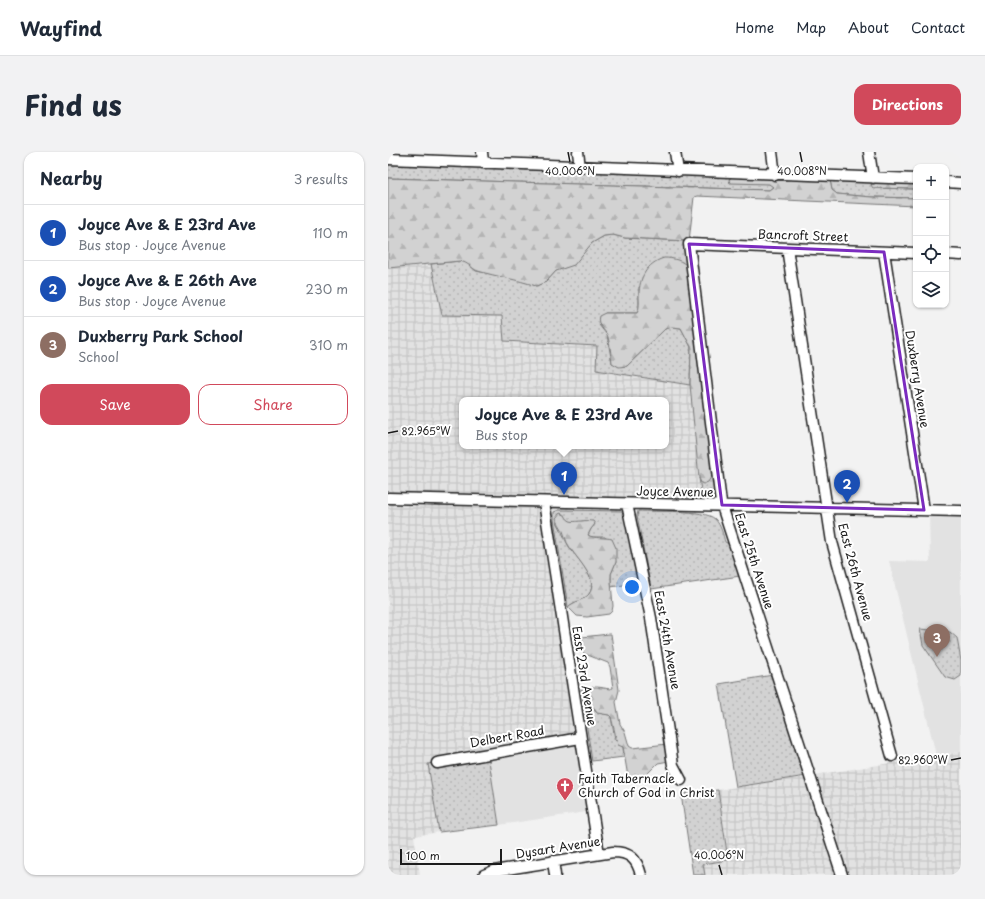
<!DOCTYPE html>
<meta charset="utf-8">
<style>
:root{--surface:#fff;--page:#f2f2f3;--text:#1f2937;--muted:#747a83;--line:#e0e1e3;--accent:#d1495b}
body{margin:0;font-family:"Playpen Sans",sans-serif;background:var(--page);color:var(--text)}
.controls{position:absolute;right:12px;top:12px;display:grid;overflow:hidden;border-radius:8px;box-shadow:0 1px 3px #0004}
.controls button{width:36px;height:36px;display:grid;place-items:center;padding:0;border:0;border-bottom:1px solid var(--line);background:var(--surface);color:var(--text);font:20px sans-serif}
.scale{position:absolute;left:12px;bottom:10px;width:102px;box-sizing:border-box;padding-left:4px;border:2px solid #1c1c1c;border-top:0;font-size:11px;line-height:14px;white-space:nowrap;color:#1c1c1c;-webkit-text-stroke:3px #fff;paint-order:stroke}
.you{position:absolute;left:244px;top:435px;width:14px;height:14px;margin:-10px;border:3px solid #fff;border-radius:50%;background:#1a73e8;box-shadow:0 0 0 6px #1a73e833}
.badge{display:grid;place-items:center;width:26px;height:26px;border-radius:50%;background:var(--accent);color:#fff;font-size:13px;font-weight:700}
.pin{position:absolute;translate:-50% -33px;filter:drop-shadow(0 1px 2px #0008)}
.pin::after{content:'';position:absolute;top:21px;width:14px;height:12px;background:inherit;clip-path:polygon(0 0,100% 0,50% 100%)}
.popup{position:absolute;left:71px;top:245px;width:210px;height:52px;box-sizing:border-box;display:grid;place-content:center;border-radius:8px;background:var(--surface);filter:drop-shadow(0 1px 3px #0005);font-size:13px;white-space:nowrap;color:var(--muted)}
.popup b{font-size:15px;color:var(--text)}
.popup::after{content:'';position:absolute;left:50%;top:100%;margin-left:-8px;border:8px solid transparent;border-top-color:var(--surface)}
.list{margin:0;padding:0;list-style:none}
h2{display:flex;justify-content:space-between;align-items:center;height:52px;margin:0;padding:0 16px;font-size:17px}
h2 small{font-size:13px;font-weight:400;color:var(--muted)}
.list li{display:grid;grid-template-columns:26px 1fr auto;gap:12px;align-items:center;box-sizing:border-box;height:56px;padding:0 16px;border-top:1px solid var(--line)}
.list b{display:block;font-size:15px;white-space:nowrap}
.list p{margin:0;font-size:13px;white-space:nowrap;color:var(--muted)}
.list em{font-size:13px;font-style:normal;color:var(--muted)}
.actions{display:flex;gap:8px;padding:12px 16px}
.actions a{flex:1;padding:9px 0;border:1px solid var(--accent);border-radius:12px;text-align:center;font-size:14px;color:var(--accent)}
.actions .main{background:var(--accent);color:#fff}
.icon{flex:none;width:22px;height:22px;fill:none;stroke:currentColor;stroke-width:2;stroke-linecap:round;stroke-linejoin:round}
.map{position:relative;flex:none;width:573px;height:723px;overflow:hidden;border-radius:12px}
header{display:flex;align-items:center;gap:24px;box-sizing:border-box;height:56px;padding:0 20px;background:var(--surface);border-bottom:1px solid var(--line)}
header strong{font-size:19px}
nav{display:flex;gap:22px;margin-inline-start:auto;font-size:14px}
.intro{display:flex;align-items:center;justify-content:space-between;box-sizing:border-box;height:96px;padding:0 24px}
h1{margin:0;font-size:28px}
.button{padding:10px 18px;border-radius:12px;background:var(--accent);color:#fff;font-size:14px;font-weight:700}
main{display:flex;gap:24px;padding:0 24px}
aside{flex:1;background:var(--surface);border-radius:12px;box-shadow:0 1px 3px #0004}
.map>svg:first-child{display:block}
.built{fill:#e2e2e2}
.industrial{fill:url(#industrial-grid);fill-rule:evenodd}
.green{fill:url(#green-dots);stroke:#777}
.forest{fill:url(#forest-firs);stroke:#777}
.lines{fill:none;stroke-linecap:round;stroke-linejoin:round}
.minor-casing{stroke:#1c1c1c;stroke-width:13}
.minor{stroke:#fff;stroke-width:10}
.marked{fill:none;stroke:#7b2cbf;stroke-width:3;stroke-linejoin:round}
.ticks{fill:none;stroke:#1c1c1c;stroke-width:1.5}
.labels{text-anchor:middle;stroke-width:4;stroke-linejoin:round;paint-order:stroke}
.street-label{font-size:12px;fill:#1c1c1c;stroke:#fff}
.poi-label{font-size:12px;fill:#1c1c1c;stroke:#fff;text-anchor:start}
.ticks-label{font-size:10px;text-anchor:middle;fill:#1c1c1c;stroke:#fff;stroke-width:4;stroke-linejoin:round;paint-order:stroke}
</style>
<header>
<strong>Wayfind</strong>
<nav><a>Home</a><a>Map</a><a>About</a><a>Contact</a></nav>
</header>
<div class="intro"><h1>Find us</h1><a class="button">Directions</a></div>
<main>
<aside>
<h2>Nearby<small>3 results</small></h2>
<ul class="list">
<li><span class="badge" style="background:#1a4fb4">1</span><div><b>Joyce Ave &amp; E 23rd Ave</b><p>Bus stop · Joyce Avenue</p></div><em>110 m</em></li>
<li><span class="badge" style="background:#1a4fb4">2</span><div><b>Joyce Ave &amp; E 26th Ave</b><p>Bus stop · Joyce Avenue</p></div><em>230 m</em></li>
<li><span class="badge" style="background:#8d6e63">3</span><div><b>Duxberry Park School</b><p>School</p></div><em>310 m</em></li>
</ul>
<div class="actions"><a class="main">Save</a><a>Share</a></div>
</aside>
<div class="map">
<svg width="573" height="723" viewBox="0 0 573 723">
<defs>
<pattern id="industrial-grid" width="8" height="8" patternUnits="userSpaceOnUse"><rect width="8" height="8" fill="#e2e2e2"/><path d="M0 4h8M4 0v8" fill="none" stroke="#c1c1c1"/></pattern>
<pattern id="green-dots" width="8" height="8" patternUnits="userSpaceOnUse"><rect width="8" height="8" fill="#d2d2d2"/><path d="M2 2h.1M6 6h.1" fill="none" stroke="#b4b4b4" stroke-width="1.8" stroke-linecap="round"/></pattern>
<pattern id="forest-firs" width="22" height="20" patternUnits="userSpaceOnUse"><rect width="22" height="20" fill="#d2d2d2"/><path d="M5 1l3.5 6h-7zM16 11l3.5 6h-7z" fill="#b4b4b4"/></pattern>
</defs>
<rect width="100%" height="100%" fill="#f2f2f2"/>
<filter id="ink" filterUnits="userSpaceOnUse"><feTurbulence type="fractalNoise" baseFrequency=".025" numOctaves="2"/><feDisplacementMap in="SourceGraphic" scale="8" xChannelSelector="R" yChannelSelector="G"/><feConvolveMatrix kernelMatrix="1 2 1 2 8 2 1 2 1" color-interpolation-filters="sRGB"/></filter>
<g filter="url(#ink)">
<path class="built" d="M541,357l32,1v242l-25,3 -47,-194 41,1z
M194,587l11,72 -94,14 -11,-71z"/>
<path class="industrial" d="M43,112l11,51 60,1 2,25 93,5 -1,24 94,15 13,128 -144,-3 -5,2v7l14,88 -7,1 21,131 -154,25 11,68 -25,4 6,39h-32v-607zM74,248h204v46h-204z
M573,600v123h-256l-2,-11 25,-4 -10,-70z"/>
<path class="green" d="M0,11l343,14 -2,3 41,4 3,3 -4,3 -381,-12z
M442,28l43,2 1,6 42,1v9l-44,-1 -35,-3 -5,-4z
M225,83l12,3 59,3 4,26 -49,20v23l-2,3h-32l-6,12 8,10 5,28 15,3 38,-37 7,-2 9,1 10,19 -1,38 -94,-15 1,-24 -93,-5 -2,-25 -60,-1 -11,-51 29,-3 7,2 9,8 41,8 19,7 10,-4 10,-11 18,-7 18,-21 12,-7z
M325,322l5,23h-16l-3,-19 2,4z
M171,358l64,1 19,71 -31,5v-13l5,-12 -11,-25h-14l-3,-2 3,-6 4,-5 -12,-3 -10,2 -5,-3 -11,2c5,8 7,16 11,23 6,11 32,34 21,49 -5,7 -15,7 -21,13l-14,-88v-7z
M250,359c17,1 66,-2 77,8 6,6 8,16 10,23l6,3 9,31 -89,13 -14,-73z
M532,477l30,3 7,6 4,23v15l-6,4 -10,-3 -22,-32z
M385,523l33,101 -70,11 -17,-103z
M200,536l-3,3c2,6 6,17 11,21 4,2 10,2 13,3l2,2 4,22 8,8 1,10 -32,4 -11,-72z
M100,602l11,71 -60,7 -11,-68z
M330,638l10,70 -25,4 2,11h-12l-12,-81z"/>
<path class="forest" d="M343,25l99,3 2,10 5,4 35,3 44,1v8l-219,-10 -3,1 -5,44 -64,-3 -12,-3 -9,1 -12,7 -18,22 -18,6 -10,11 -10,4c-20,-7 -38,-9 -58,-15 -6,-2 -9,-8 -18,-10l-72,7v-90l381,12 4,-3 -4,-3 -39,-1 -1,-3z
M485,30l43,1v6l-43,-1 -2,-3z
M276,106c9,0 18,2 24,9l25,207 -5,8 -5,2 -2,-1 -2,-5 -9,-93 1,-38 -10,-19 -9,-1 -7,2 -38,37 -8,1 -7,-4c-1,-8 -2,-18 -4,-26 -3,-8 -12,-12 -9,-21l6,-3h32c3,-5 2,-12 2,-18 0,-17 8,-32 25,-37z
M172,361l5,2c4,9 9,6 17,6 4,-1 8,0 11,0l2,3 -4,5 -3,6c6,4 17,2 24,4l4,9v14l-5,12v8l2,24 -1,5 -3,3 -22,3 -10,-1 -9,-9c6,-6 15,-6 21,-13 11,-14 -14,-37 -20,-48 -3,-4 -4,-10 -6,-15 -2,-4 -5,-8 -7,-13z
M221,482h2l8,56 -3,12 4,22 5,8 4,14 3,2 35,-4 2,17 -11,2 -13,13 -15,3 -2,-2 -5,-30 -5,-2 -7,-28 -2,-2 -12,-2 -11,-17 -1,-5c6,-7 17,-3 25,-2l3,-1 -3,-21 -2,-4 -23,-9 -3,-3v-14z"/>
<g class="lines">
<g class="minor-casing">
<path id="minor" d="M94,0l1,11
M190,0l2,15
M287,0l3,19
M384,0l3,23
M481,0l4,26
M0,7l528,20
M558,30l15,1
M399,96l45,294 60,214
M496,100l40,258
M558,102l15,1
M0,346l573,13
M156,350l55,352
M239,352l24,114 22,147 8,15
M49,611l143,-25
M165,709l2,14
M96,723l10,-4 119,-19c17,0 24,7 28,23
M454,723l-121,-372 -32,-259 227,9"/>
</g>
<use href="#minor" class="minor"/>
</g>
</g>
<path class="marked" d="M301,92l195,8 40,258 -202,-5z"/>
<path class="ticks" d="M180,0l2,10M412,0l2,10M0,281l10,-2M563,608l10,-2M331,713l3,10"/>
<defs>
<g id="church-pin" transform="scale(0.9)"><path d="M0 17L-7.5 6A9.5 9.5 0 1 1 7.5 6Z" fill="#d1495b" stroke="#fff"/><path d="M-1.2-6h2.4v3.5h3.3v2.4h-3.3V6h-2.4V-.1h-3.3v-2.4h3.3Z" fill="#fff"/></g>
</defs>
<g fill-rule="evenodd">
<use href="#church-pin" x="177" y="634"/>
</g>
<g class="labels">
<g class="street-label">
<text transform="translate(415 84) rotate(2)" y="4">Bancroft Street</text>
<text transform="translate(529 227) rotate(81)" y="4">Duxberry Avenue</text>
<text transform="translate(287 340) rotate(1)" y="4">Joyce Avenue</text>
<text transform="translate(366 409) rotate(72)" y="4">East 25th Avenue</text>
<text transform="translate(467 420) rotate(75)" y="4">East 26th Avenue</text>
<text transform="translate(279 488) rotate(80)" y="4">East 24th Avenue</text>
<text transform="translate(196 524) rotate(81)" y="4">East 23rd Avenue</text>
<text transform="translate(119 585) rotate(-10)" y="4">Delbert Road</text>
<text transform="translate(170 696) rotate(-9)" y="4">Dysart Avenue</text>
</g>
<g class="poi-label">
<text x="190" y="631">Faith Tabernacle<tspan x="190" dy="14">Church of God in Christ</tspan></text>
</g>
</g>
<g class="ticks-label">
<text x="182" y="23">40.006°N</text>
<text x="414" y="23">40.008°N</text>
<text x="38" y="283">82.965°W</text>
<text x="535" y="612">82.960°W</text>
<text x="331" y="707">40.006°N</text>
</g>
</svg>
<div class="controls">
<button>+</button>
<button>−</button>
<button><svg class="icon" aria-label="locate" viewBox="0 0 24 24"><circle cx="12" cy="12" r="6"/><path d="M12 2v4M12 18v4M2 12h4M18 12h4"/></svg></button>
<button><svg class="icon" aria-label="layers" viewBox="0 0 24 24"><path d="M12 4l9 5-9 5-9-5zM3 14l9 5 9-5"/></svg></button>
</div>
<div class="scale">100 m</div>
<div class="you"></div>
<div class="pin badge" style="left:176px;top:343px;background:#1a4fb4">1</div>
<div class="popup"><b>Joyce Ave &amp; E 23rd Ave</b>Bus stop</div>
<div class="pin badge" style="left:459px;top:351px;background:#1a4fb4">2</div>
<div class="pin badge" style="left:549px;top:505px;background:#8d6e63">3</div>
</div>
</main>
